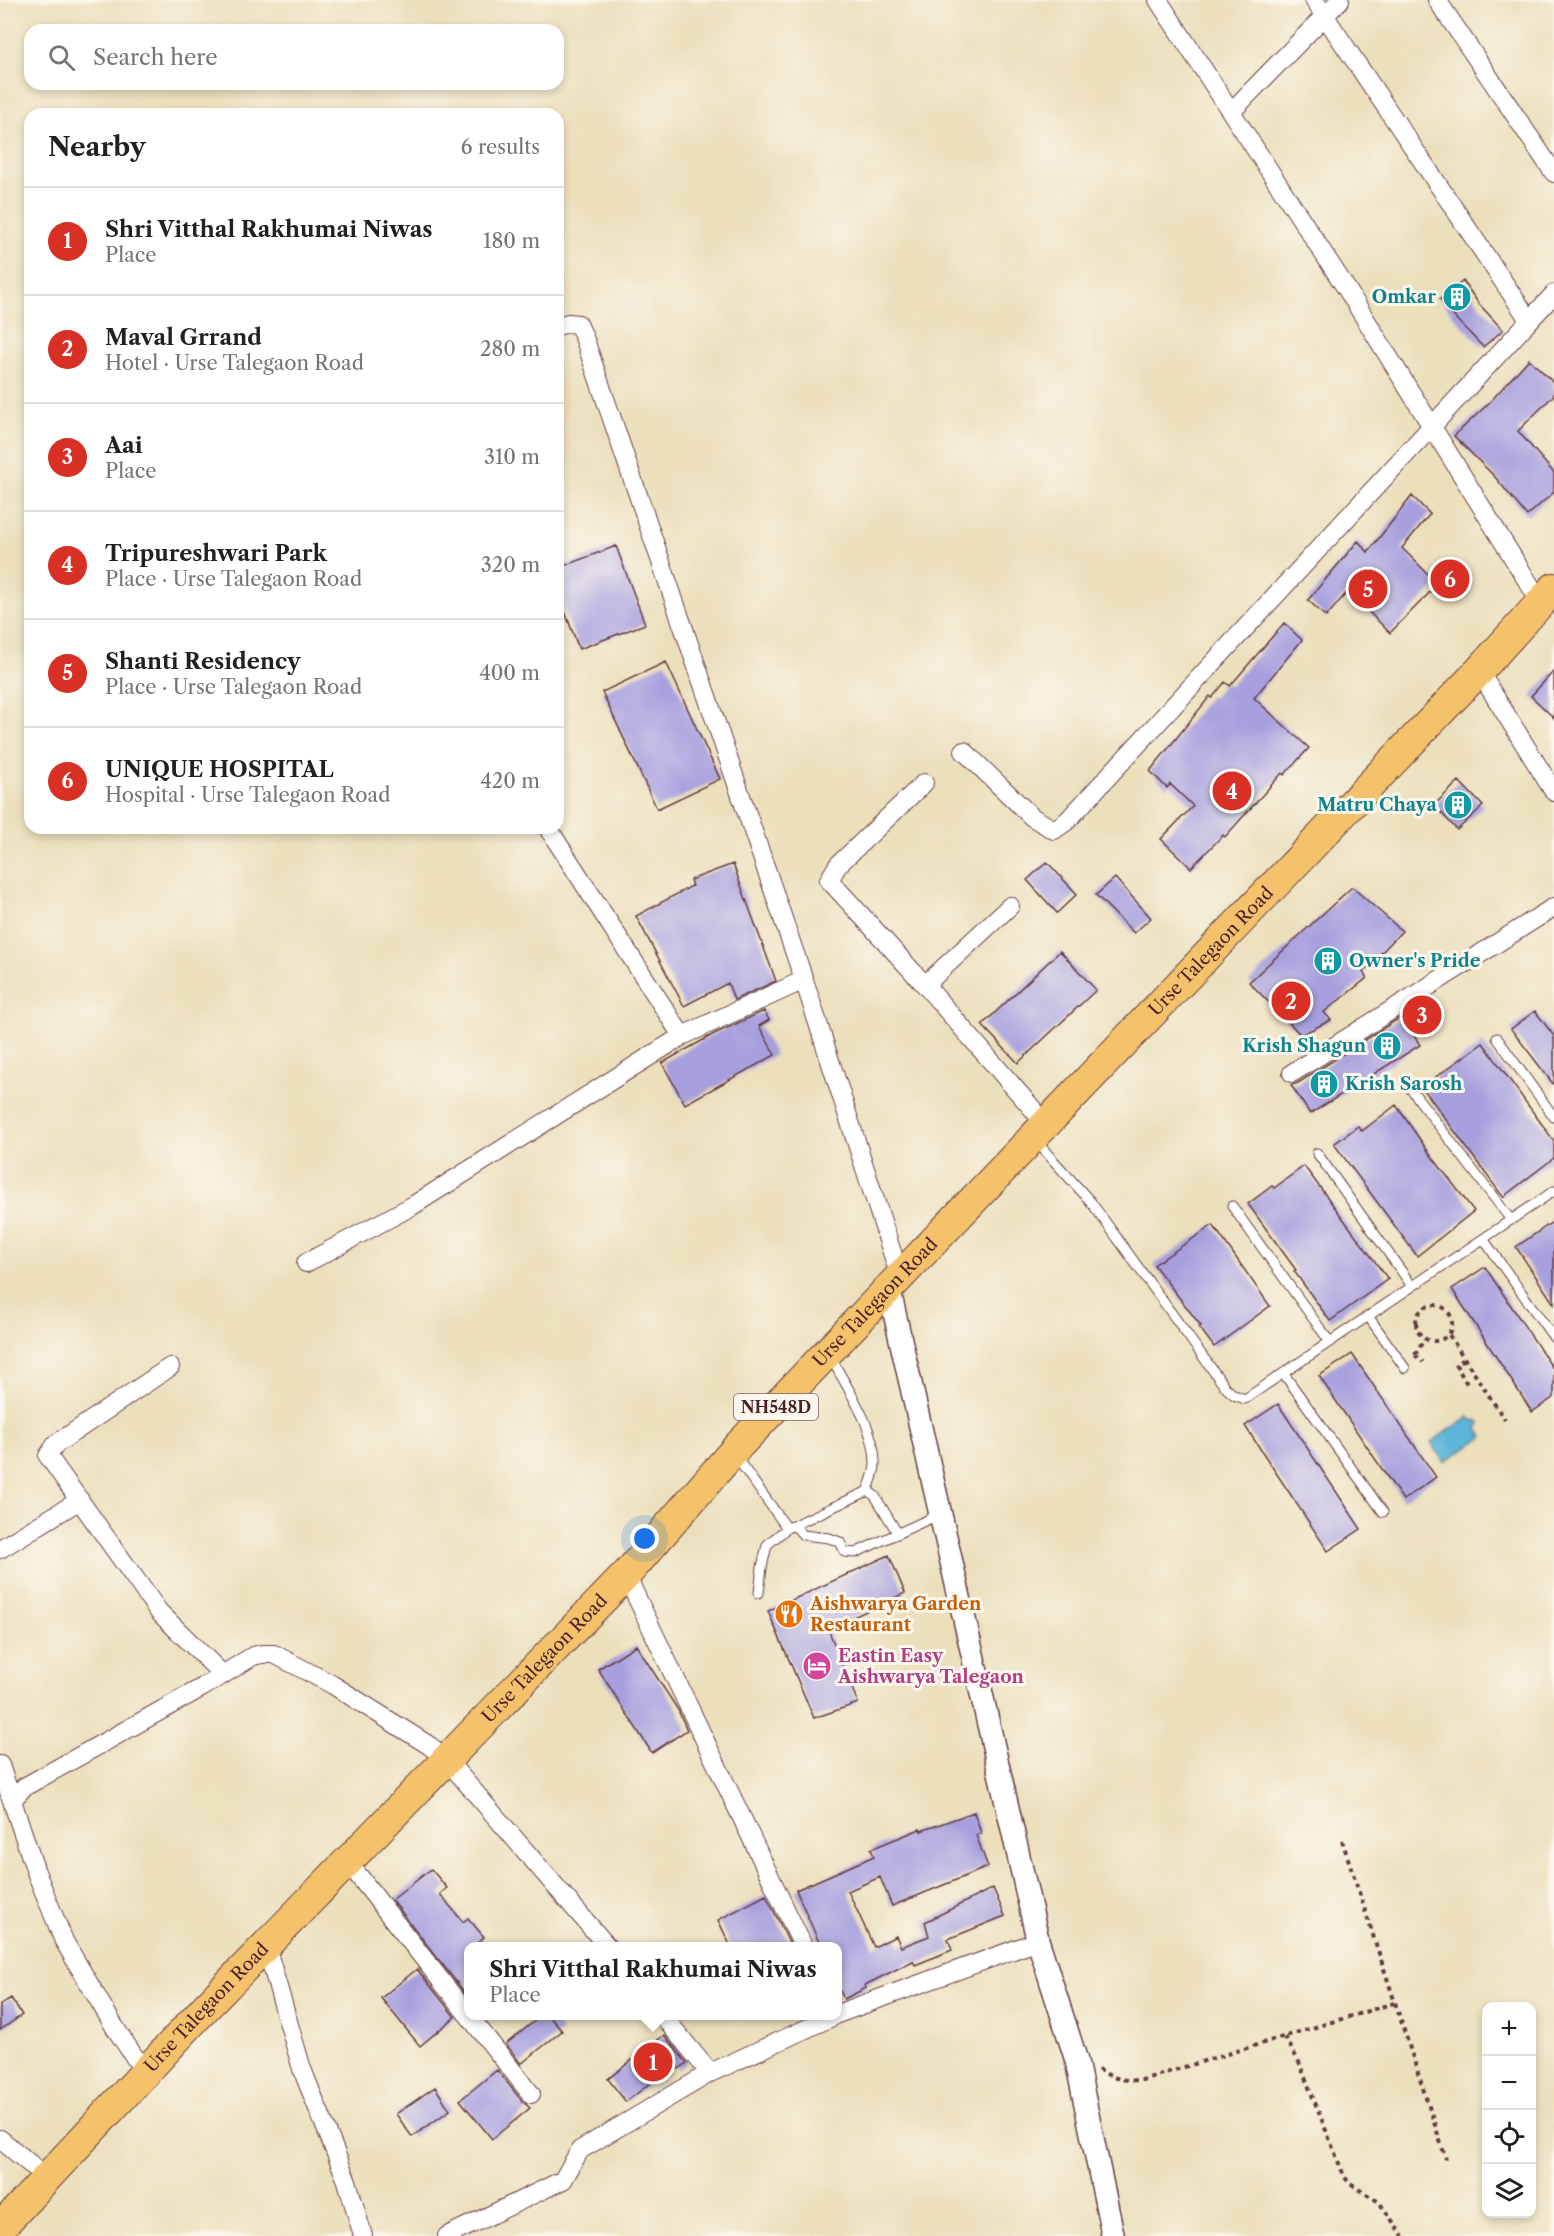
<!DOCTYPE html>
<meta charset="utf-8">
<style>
:root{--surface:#fff;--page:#f6f6f6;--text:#202124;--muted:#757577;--line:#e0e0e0;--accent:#d93025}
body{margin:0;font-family:"Libre Caslon Text",serif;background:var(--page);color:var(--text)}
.controls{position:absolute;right:18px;bottom:18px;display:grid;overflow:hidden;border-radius:12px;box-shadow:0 3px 9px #0003}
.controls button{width:54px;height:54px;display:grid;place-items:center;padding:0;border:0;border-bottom:2px solid var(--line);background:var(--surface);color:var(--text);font:30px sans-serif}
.you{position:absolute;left:645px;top:1539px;width:21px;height:21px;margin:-15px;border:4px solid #fff;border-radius:50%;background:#1a73e8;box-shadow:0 0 0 9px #1a73e833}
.badge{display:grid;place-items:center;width:39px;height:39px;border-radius:50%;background:var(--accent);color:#fff;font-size:20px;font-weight:700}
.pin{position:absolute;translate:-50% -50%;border:3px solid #fff;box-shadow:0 2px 6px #0006}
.popup{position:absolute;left:464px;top:1942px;width:378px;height:78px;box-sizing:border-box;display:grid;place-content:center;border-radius:12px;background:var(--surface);filter:drop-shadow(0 2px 4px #0005);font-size:20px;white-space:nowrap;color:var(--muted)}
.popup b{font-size:22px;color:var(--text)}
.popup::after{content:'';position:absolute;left:50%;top:100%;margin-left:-12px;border:12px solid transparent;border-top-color:var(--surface)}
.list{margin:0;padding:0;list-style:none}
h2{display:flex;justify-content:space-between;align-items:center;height:78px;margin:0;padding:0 24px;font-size:26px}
h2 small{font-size:20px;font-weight:400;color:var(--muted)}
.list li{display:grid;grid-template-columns:39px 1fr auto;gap:18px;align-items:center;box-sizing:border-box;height:108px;padding:0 24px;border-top:2px solid var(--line)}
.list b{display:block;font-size:22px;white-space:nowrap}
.list p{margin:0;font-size:20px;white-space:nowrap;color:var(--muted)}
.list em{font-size:20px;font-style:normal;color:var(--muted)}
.icon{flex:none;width:33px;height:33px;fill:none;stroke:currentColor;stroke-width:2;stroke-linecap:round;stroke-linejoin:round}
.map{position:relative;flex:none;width:1554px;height:2236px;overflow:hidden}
.search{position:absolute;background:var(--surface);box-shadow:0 3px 9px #0003;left:24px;top:24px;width:540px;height:66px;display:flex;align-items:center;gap:15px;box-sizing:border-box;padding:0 21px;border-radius:18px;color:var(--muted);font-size:22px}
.panel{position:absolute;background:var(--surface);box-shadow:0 3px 9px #0003;left:24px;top:108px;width:540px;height:726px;border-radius:18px}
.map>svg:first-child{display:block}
.water{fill:#5cb6d9;stroke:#536a82;stroke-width:1.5}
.building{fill:#a8a0de}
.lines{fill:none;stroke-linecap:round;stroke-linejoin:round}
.service-casing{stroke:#623c41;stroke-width:11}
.minor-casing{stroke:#623c41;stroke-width:20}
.tertiary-casing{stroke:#623c41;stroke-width:25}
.trunk-casing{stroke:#623c41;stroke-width:32}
.path{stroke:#623c41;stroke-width:4;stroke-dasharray:4.5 4.5;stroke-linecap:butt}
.service{stroke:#fff;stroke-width:9}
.minor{stroke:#fff;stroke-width:18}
.tertiary{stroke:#fff;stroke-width:22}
.trunk{stroke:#f4c26a;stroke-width:30}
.labels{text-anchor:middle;stroke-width:6;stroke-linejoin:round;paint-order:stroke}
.shield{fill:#fbf7ec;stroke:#7f6065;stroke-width:1.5}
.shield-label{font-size:16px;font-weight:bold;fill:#4a1f2b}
.culture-label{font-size:18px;font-weight:bold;fill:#0d838f;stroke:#fbf7ec;text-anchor:end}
.street-label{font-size:18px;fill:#4a1f2b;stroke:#fbf7ec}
.food-label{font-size:18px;font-weight:bold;fill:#c56008;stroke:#fbf7ec;text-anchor:start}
.hotel-label{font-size:18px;font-weight:bold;fill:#b23c85;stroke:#fbf7ec;text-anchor:start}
</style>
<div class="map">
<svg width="1554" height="2236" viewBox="0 0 1554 2236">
<rect width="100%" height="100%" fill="#fbf7ec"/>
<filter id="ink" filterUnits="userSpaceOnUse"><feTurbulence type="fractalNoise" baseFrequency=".0167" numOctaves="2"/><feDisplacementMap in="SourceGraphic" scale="12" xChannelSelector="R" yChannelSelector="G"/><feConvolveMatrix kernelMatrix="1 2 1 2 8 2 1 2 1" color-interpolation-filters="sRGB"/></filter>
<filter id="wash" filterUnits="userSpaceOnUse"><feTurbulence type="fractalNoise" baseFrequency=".008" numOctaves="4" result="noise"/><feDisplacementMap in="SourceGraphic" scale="24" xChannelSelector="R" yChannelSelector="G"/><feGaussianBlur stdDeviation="1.35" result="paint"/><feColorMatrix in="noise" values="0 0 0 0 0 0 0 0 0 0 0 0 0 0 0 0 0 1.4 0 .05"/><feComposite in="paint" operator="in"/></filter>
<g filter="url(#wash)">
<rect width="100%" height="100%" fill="#ebdfbc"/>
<path class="water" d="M1469,1417l3,4 4,-1 4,2 -2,7 5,8 -39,25 -13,-20z"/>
<g id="blocks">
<path class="building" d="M1463,281l16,23 24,26 -20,17 -27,-28 -16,-20z
M1529,359l25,24v12l-36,36 36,42v19l-27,24 -32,-39 -41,-41 34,-32z
M1412,496l18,18 -28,34 36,36 -48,49 -42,-42 -22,26 -18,-17 50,-59 10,11z
M616,546l29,78 -66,25 -21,-56v-25z
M1284,623l18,17 -48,58 55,50 -25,27 -2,-2 -57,64 -2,-2 -32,33 -30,-29 32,-33 -23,-22 -3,4 -17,-17 60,-75 2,2 13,-16 5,4z
M666,662l54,117 -63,30 -55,-117z
M1554,671v47l-23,-22z
M1459,781l24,25 -26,24 -23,-25z
M1047,862l30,32 -20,19 -30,-33z
M733,864l43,117 -42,19 -6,-17 -44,23 -48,-90 56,-30 -2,-6z
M1115,878l36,40 -17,15 -38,-38z
M1352,887l50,44 -39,41 4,6 -43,34 7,8 -30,15 -52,-53z
M1060,951l36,39 -78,73 -36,-38z
M1426,1001l12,18 -25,15 7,11 -110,69 -19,-29 7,-2z
M764,1011l5,9 -10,6 16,29 -90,49 -23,-41 52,-29z
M1535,1011l19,25v49l-43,-56z
M1483,1043l71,98v17l-51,39 -81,-110z
M1396,1105l34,49 44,57 -57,45 -83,-112 24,-18 4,5z
M1304,1166l84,113 -58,42 -36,-50 2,-1 -48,-66 24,-18 2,2z
M1554,1221v83l-38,-57z
M1213,1225l57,81 -56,41 -15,-20 2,-1 -47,-61z
M1485,1267l69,103v27l-22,15 -80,-123z
M1352,1354l84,123 -33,23 -84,-124z
M1278,1404l83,125 -33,22 -83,-125z
M889,1555l16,38 -77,36 30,74 -44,15 -46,-107z
M636,1645l42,65 9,20 -35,23 -54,-84z
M974,1812l7,21 -5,2 12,32 -96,39 -12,-29 -32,14 26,56 22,-11 5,11 28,-11 -4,-14 68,-34 12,28 -57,23 4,11 -37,15 -2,-4 -48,24 1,3 -22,11 -7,-14v-38h-16l-25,-57 78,-34 -3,-7 49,-20 1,2z
M431,1869l16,19 -7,6 23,28 5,-4 16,19 -11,10h-5v50l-76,-97z
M766,1895l25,52h-60l-13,-27z
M417,1969l38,48 -35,29 -39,-48z
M11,1998l11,17 -22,15v-25z
M541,2016h8l13,15 -41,33 -15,-20z
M664,2035l23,28 -8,6 -4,-5 -49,38 -18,-23z
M497,2070l25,31 8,7 -38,31 -32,-39z
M435,2087l15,23 -38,27 -16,-23z"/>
</g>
</g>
<g filter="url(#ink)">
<use href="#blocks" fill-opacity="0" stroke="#623c41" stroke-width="1.5"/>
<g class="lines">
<g class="service-casing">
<path id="service" d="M1497,1038l57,79
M1410,1088l101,132
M1035,1140l56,62 134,185 9,8 11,4 309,-208
M1317,1153l95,133
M1232,1206l98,136
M1484,1240l70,98
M1368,1316l37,52
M830,1356c16,30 46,73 45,108 0,9 -5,19 -7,27
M1284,1374l99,138
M736,1457l51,71 -20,17 -5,22 -3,26
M794,1525l9,10 26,3 11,4 5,10 10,1 85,-39
M790,1527l78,-36 7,5 23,38"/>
</g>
<g class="minor-casing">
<path id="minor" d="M1158,0l190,291 193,312
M1314,0l215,320
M1437,0l117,173
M1231,112l109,-112
M558,326l10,-3 10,1 6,13 220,643 96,297
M1479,671l75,121
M964,751l68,66 22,13 13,-9 487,-527
M924,783l-86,82 -9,15 96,105 85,-79
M548,828l134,208
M925,985l120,138
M1292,1073l262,-166
M306,1263l106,-57 270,-170 122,-56
M170,1367l-114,77 -8,12 111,156 64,63
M0,1549l80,-49
M626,1575l177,371
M0,1765l36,107 28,69 50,85 31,47
M13,1799l11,-12 179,-100 50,-31 9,-2h12l59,31 97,61 16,13 161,187
M347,1861l121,154
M266,1946l36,123 45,112 16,55
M837,2014l201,-73
M469,2016l62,78
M663,2016l47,57
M0,2139l47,39
M447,2236l116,-56 17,-30 130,-77 124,-57"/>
</g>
<g class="tertiary-casing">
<path id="tertiary" d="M889,1289l149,652 38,118 37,177"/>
</g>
<g class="trunk-casing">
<g id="trunk">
<path id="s1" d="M0,2228l207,-222 419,-431 113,-130 740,-774 75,-83"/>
</g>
</g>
<path class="path" d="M1416 1323a18 18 0 1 1 36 0a18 18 0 1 1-36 0Z
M1449,1335l56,85
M1415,1355l8,7
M1415,1355l9,-16
M1464,1359l-8,6 11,19
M1342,1840l104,319
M1285,2037l14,25 45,114 6,8 29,18 24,34
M1098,2069c15,10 26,12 44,11l252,-77"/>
<use href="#service" class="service"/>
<use href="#minor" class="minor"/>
<use href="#tertiary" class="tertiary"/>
<use href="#trunk" class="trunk"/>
</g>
</g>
<defs>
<g id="building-disc" transform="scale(1.5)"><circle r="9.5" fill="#0f9aa8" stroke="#fbf7ec"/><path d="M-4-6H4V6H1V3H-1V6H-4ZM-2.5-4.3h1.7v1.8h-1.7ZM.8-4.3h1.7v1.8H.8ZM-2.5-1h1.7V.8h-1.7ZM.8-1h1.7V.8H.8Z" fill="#fff"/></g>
<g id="restaurant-disc" transform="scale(1.5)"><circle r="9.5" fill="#e8710a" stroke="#fbf7ec"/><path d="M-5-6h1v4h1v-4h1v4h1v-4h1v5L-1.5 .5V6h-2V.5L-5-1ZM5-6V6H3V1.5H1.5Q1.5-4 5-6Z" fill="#fff"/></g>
<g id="hotel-disc" transform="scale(1.5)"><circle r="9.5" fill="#d1479c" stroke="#fbf7ec"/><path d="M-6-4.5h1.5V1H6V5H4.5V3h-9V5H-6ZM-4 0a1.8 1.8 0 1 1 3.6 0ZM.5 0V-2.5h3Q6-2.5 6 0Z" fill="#fff"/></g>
</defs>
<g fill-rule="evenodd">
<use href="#building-disc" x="1457" y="297"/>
<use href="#building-disc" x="1458" y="805"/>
<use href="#building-disc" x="1328" y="961"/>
<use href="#building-disc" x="1387" y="1046"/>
<use href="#building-disc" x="1324" y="1084"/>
<use href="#restaurant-disc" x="789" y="1614"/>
<use href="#hotel-disc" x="817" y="1666"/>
</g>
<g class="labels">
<rect class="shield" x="734" y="1394" width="84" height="26" rx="4.5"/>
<g class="shield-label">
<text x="776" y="1413">NH548D</text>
</g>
<g class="culture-label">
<text x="1436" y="303">Omkar</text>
<text x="1437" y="811">Matru Chaya</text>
<text x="1349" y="967" text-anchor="start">Owner's Pride</text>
<text x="1366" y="1052">Krish Shagun</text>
<text x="1345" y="1090" text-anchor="start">Krish Sarosh</text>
</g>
<g class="street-label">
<text dy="6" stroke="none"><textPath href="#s1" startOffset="1760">Urse Talegaon Road</textPath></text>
<text dy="6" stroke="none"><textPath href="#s1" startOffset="1274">Urse Talegaon Road</textPath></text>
<text dy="6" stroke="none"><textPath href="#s1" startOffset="788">Urse Talegaon Road</textPath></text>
<text dy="6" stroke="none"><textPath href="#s1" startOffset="302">Urse Talegaon Road</textPath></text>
</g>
<g class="food-label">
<text x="810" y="1610">Aishwarya Garden<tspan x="810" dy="21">Restaurant</tspan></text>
</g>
<g class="hotel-label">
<text x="838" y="1662">Eastin Easy<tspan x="838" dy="21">Aishwarya Talegaon</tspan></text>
</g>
</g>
</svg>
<div class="controls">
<button>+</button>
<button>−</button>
<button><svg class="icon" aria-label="locate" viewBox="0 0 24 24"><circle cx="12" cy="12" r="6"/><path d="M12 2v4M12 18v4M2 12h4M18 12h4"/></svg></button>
<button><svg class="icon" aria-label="layers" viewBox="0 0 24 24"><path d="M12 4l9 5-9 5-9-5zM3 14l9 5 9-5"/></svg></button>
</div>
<div class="you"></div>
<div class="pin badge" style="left:653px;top:2062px">1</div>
<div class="popup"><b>Shri Vitthal Rakhumai Niwas</b>Place</div>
<div class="pin badge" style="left:1291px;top:1001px">2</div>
<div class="pin badge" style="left:1422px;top:1015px">3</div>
<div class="pin badge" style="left:1232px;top:791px">4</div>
<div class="pin badge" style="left:1368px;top:589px">5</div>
<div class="pin badge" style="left:1450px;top:579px">6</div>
<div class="search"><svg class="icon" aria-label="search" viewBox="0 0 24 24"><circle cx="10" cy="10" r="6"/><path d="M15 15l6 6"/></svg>Search here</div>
<section class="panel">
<h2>Nearby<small>6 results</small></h2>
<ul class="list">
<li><span class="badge">1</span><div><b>Shri Vitthal Rakhumai Niwas</b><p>Place</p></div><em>180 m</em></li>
<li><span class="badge">2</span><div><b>Maval Grrand</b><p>Hotel · Urse Talegaon Road</p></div><em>280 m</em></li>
<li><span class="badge">3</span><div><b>Aai</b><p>Place</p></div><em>310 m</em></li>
<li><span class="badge">4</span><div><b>Tripureshwari Park</b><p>Place · Urse Talegaon Road</p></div><em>320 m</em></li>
<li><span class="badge">5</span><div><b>Shanti Residency</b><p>Place · Urse Talegaon Road</p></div><em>400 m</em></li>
<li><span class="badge">6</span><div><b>UNIQUE HOSPITAL</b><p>Hospital · Urse Talegaon Road</p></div><em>420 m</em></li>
</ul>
</section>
</div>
